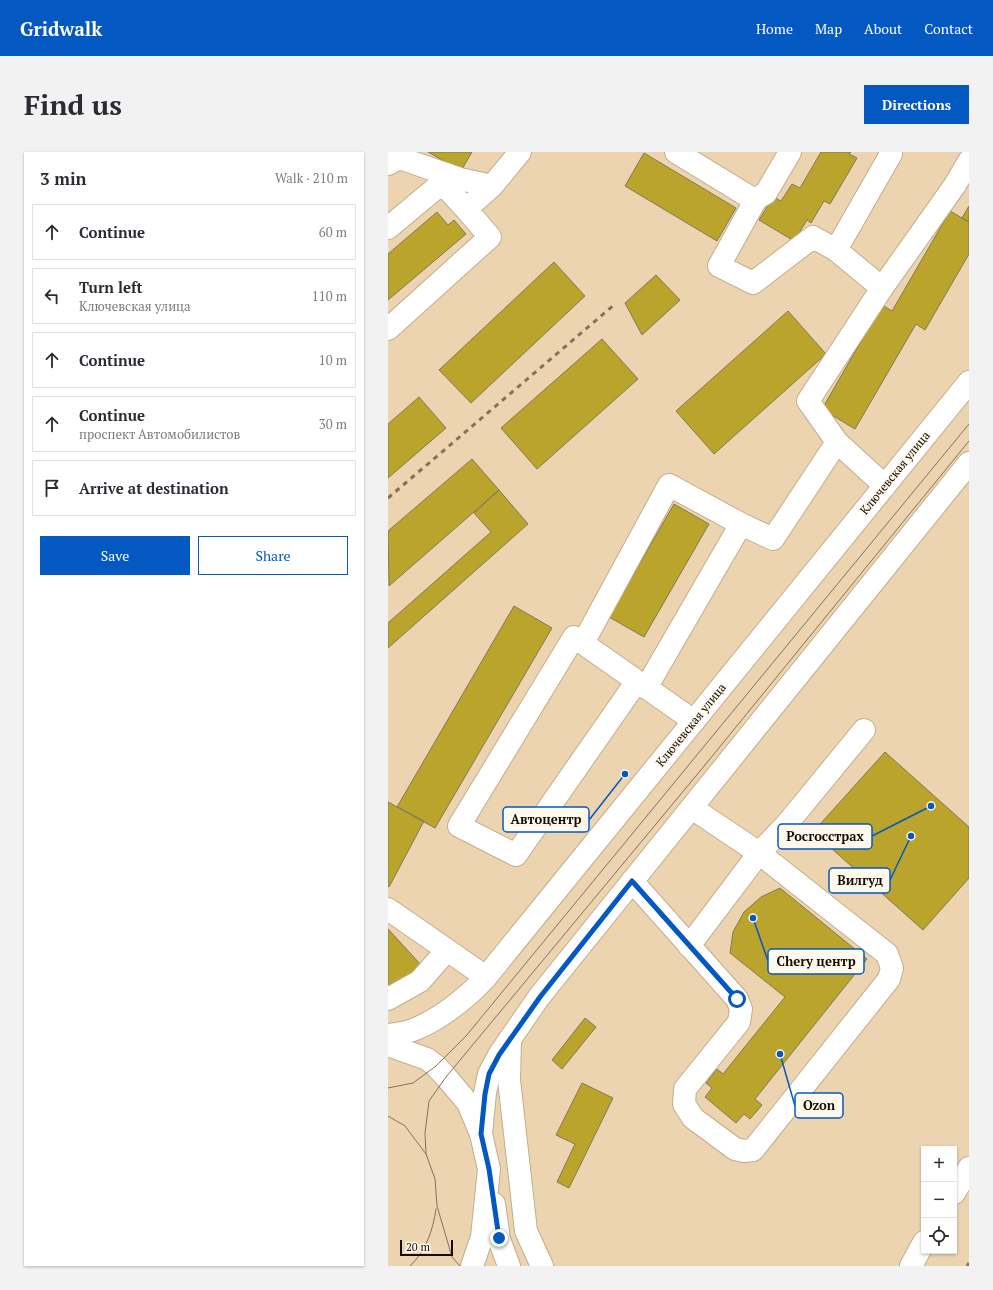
<!DOCTYPE html>
<meta charset="utf-8">
<style>
:root{--surface:#fff;--page:#f2f2f3;--text:#2b2b33;--muted:#7c7c81;--line:#e1e1e2;--accent:#0358c2}
body{margin:0;font-family:"PT Serif",serif;background:var(--page);color:var(--text)}
.controls{position:absolute;right:12px;bottom:12px;display:grid;overflow:hidden;border-radius:0px;box-shadow:0 1px 3px #0004}
.controls button{width:36px;height:36px;display:grid;place-items:center;padding:0;border:0;border-bottom:1px solid var(--line);background:var(--surface);color:var(--text);font:20px sans-serif}
.scale{position:absolute;left:12px;bottom:10px;width:53px;box-sizing:border-box;padding-left:4px;border:2px solid #140c02;border-top:0;font-size:11px;line-height:14px;white-space:nowrap;color:#140c02;-webkit-text-stroke:3px #fff8ed;paint-order:stroke}
.stop{position:absolute;width:12px;height:12px;margin:-9px;border:3px solid #0358c2;border-radius:50%;background:#fff}
.stop.end{background:#0358c2;border-color:#fff;box-shadow:0 1px 4px #0008}
.list{margin:0;padding:0;list-style:none}
h2{display:flex;justify-content:space-between;align-items:center;height:52px;margin:0;padding:0 16px;font-size:17px}
h2 small{font-size:13px;font-weight:400;color:var(--muted)}
.list li{display:grid;grid-template-columns:26px 1fr auto;gap:12px;align-items:center;box-sizing:border-box;height:56px;margin:0 8px 8px;padding:0 8px;border:1px solid var(--line);border-radius:0px}
.list b{display:block;font-size:15px;white-space:nowrap}
.list p{margin:0;font-size:13px;white-space:nowrap;color:var(--muted)}
.list em{font-size:13px;font-style:normal;color:var(--muted)}
.actions{display:flex;gap:8px;padding:12px 16px}
.actions a{flex:1;padding:9px 0;border:1px solid var(--accent);border-radius:0px;text-align:center;font-size:14px;color:var(--accent)}
.actions .main{background:var(--accent);color:#fff}
.icon{flex:none;width:22px;height:22px;fill:none;stroke:currentColor;stroke-width:2;stroke-linecap:round;stroke-linejoin:round}
.map{position:relative;flex:none;width:581px;height:1114px;overflow:hidden;border-radius:0px}
header{display:flex;align-items:center;gap:24px;box-sizing:border-box;height:56px;padding:0 20px;background:var(--accent);color:#fff}
header strong{font-size:19px}
nav{display:flex;gap:22px;margin-inline-start:auto;font-size:14px}
.intro{display:flex;align-items:center;justify-content:space-between;box-sizing:border-box;height:96px;padding:0 24px}
h1{margin:0;font-size:28px}
.button{padding:10px 18px;border-radius:0px;background:var(--accent);color:#fff;font-size:14px;font-weight:700}
main{display:flex;gap:24px;padding:0 24px}
aside{flex:1;background:var(--surface);border-radius:0px;box-shadow:0 1px 3px #0004}
.map>svg:first-child{display:block}
.building{fill:#baa42b;stroke:#817954}
.lines{fill:none;stroke-linecap:round;stroke-linejoin:round}
.minor-casing{stroke:#c3ad8a;stroke-width:24}
.major-casing{stroke:#c3ad8a;stroke-width:24}
.minor{stroke:#fff;stroke-width:22}
.major{stroke:#fff;stroke-width:22}
.tram{stroke:#82725a;stroke-width:1}
.rail{stroke:#82725a;stroke-width:3;stroke-dasharray:5 5;stroke-linecap:butt}
.route{stroke:#0358c2;stroke-width:5}
.labels{text-anchor:middle;stroke-width:3;stroke-linejoin:round;paint-order:stroke}
.street-label{font-size:12px;fill:#140c02;stroke:#fff8ed}
.leader{fill:none;stroke:#0358c2;stroke-width:1.5}
.callout-dot{fill:#0358c2;stroke:#fff8ed;stroke-width:1.5}
.callout{fill:#fff8ed;stroke:#0358c2;stroke-width:1.5}
.callout-label{font-size:13px;text-anchor:middle;font-weight:bold;fill:#140c02}
</style>
<header>
<strong>Gridwalk</strong>
<nav><a>Home</a><a>Map</a><a>About</a><a>Contact</a></nav>
</header>
<div class="intro"><h1>Find us</h1><a class="button">Directions</a></div>
<main>
<aside>
<h2>3 min<small>Walk · 210 m</small></h2>
<ul class="list">
<li><svg class="icon" aria-label="ahead" viewBox="0 0 24 24"><path d="M12 20V5M6 11l6-6 6 6"/></svg><div><b>Continue</b></div><em>60 m</em></li>
<li><svg class="icon" aria-label="left" viewBox="0 0 24 24"><path d="M17 20v-9H6M10 6l-5 5 5 5"/></svg><div><b>Turn left</b><p>Ключевская улица</p></div><em>110 m</em></li>
<li><svg class="icon" aria-label="ahead" viewBox="0 0 24 24"><path d="M12 20V5M6 11l6-6 6 6"/></svg><div><b>Continue</b></div><em>10 m</em></li>
<li><svg class="icon" aria-label="ahead" viewBox="0 0 24 24"><path d="M12 20V5M6 11l6-6 6 6"/></svg><div><b>Continue</b><p>проспект Автомобилистов</p></div><em>30 m</em></li>
<li><svg class="icon" aria-label="arrive" viewBox="0 0 24 24"><path d="M6 21V4h12l-3 4 3 4H6"/></svg><div><b>Arrive at destination</b></div></li>
</ul>
<div class="actions"><a class="main">Save</a><a>Share</a></div>
</aside>
<div class="map">
<svg width="581" height="1114" viewBox="0 0 581 1114">
<rect width="100%" height="100%" fill="#ecd4b0"/>
<path class="building" d="M40,0h44l-11,19z
M433,0h30l-2,2 8,4 -27,46 -6,-3 -13,22 -4,-3 -13,21 -35,-21 14,-23 8,4 11,-17 8,4z
M256,1l92,55 -19,33 -92,-55z
M581,54v16l-7,-4z
M562,59l19,11v32l-44,76 -9,-6 -61,105 -33,-20 60,-104 10,6z
M49,60l11,13 6,-5 12,14 -78,66v-46z
M166,110l31,34 -114,107 -32,-33z
M268,123l24,25 -38,35 -17,-32z
M400,159l38,43 -112,100 -38,-43z
M214,187l36,40 -101,90 -36,-41z
M31,245l27,31 -58,50v-54z
M84,307l27,31 -110,96 -1,-55z
M111,338l29,34 -140,124v-25l103,-91 -17,-19z
M286,352l35,20 -65,113 -35,-20z
M126,454l38,22 -117,200 -38,-21z
M497,600l84,75v51l-46,52 -110,-98z
M0,650l36,19 -35,66 -1,-1z
M392,736l87,71 -112,140 7,6 -12,14 -6,-5 -8,9 -31,-26 7,-9 -6,-5 11,-14 6,5 62,-77 -55,-44 3,-21 11,-20 17,-15z
M0,777l34,37 -34,32z
M197,866l11,9 -34,42 -10,-9z
M194,931l31,15 -44,90 -12,-6 18,-38 -19,-9z"/>
<g class="lines">
<g class="minor-casing">
<path id="minor" d="M288,0l72,44 8,3 10,-6 24,-41
M0,12l12,-6 60,21 32,7
M368,47l-37,67 34,17 60,-46 23,13
M0,76l54,-45 24,26
M494,136l-46,-38 55,-96v-2
M0,177l102,-92 -24,-28 26,-23 28,-34
M497,334l-48,-44 -29,-41 74,-113 73,-103 14,-24
M353,372l32,15 64,-97
M195,491l86,-158 72,39 -95,164
M249,529l-121,174 -57,-29 115,-189 120,84
M304,656l67,45 27,-28 78,-95
M244,729l105,118 4,10 -2,13 -54,67 -1,15 9,14 42,31 9,2 9,-1 136,-171 3,-11 -5,-14 -128,-101 -70,93
M0,757l98,68
M0,847l32,-18 27,-31
M122,887l-1,41 17,151 16,35
M566,1041l15,-25
M523,1114l13,-24"/>
</g>
<g class="major-casing">
<path id="major" d="M0,883c8,-1 17,-2 25,-5 26,-10 54,-32 73,-53l483,-595
M0,893l39,14 9,7 10,11 22,26 13,31 8,35 -7,68 -10,29
M93,982l4,-41 4,-19 10,-19 40,-58 430,-534
M106,1052l5,35 10,27"/>
</g>
<use href="#minor" class="minor"/>
<use href="#major" class="major"/>
<path class="tram" d="M0,936l25,-5 23,-17 30,-30 503,-612
M0,964l17,10 21,28
M22,1114c16,-15 23,-36 26,-57
M72,1114l-8,-9 -15,-51 -2,-27 -9,-25 -1,-21 4,-32 17,-24 259,-312 264,-324"/>
<path class="rail" d="M0,346l227,-194
M579,1114l2,-3"/>
</g>
<g class="lines">
<path class="route" d="M111,1086l-10,-69 -8,-35 4,-40 4,-20 10,-19 41,-58 92,-116 105,118"/>
</g>
<g class="labels">
<g class="street-label">
<text transform="translate(507 321) rotate(-51)" y="4">Ключевская улица</text>
<text transform="translate(303 573) rotate(-51)" y="4">Ключевская улица</text>
</g>
</g>
<path class="leader" d="M237 622L201 668M543 654L484 684M523 684L502 728M365 766L380 809M392 902L407 954"/>
<g class="callout-dot">
<circle cx="237" cy="622" r="4"/>
<circle cx="543" cy="654" r="4"/>
<circle cx="523" cy="684" r="4"/>
<circle cx="365" cy="766" r="4"/>
<circle cx="392" cy="902" r="4"/>
</g>
<g class="callout">
<rect x="115" y="655" width="86" height="25" rx="4"/>
<rect x="390" y="672" width="94" height="25" rx="4"/>
<rect x="441" y="716" width="61" height="25" rx="4"/>
<rect x="380" y="797" width="96" height="25" rx="4"/>
<rect x="407" y="941" width="48" height="25" rx="4"/>
</g>
<g class="callout-label">
<text x="158" y="672">Автоцентр</text>
<text x="437" y="689">Росгосстрах</text>
<text x="472" y="733">Вилгуд</text>
<text x="428" y="814">Chery центр</text>
<text x="431" y="958">Ozon</text>
</g>
</svg>
<div class="controls">
<button>+</button>
<button>−</button>
<button><svg class="icon" aria-label="locate" viewBox="0 0 24 24"><circle cx="12" cy="12" r="6"/><path d="M12 2v4M12 18v4M2 12h4M18 12h4"/></svg></button>
</div>
<div class="scale">20 m</div>
<div class="stop" style="left:349px;top:847px"></div>
<div class="stop end" style="left:111px;top:1086px"></div>
</div>
</main>
